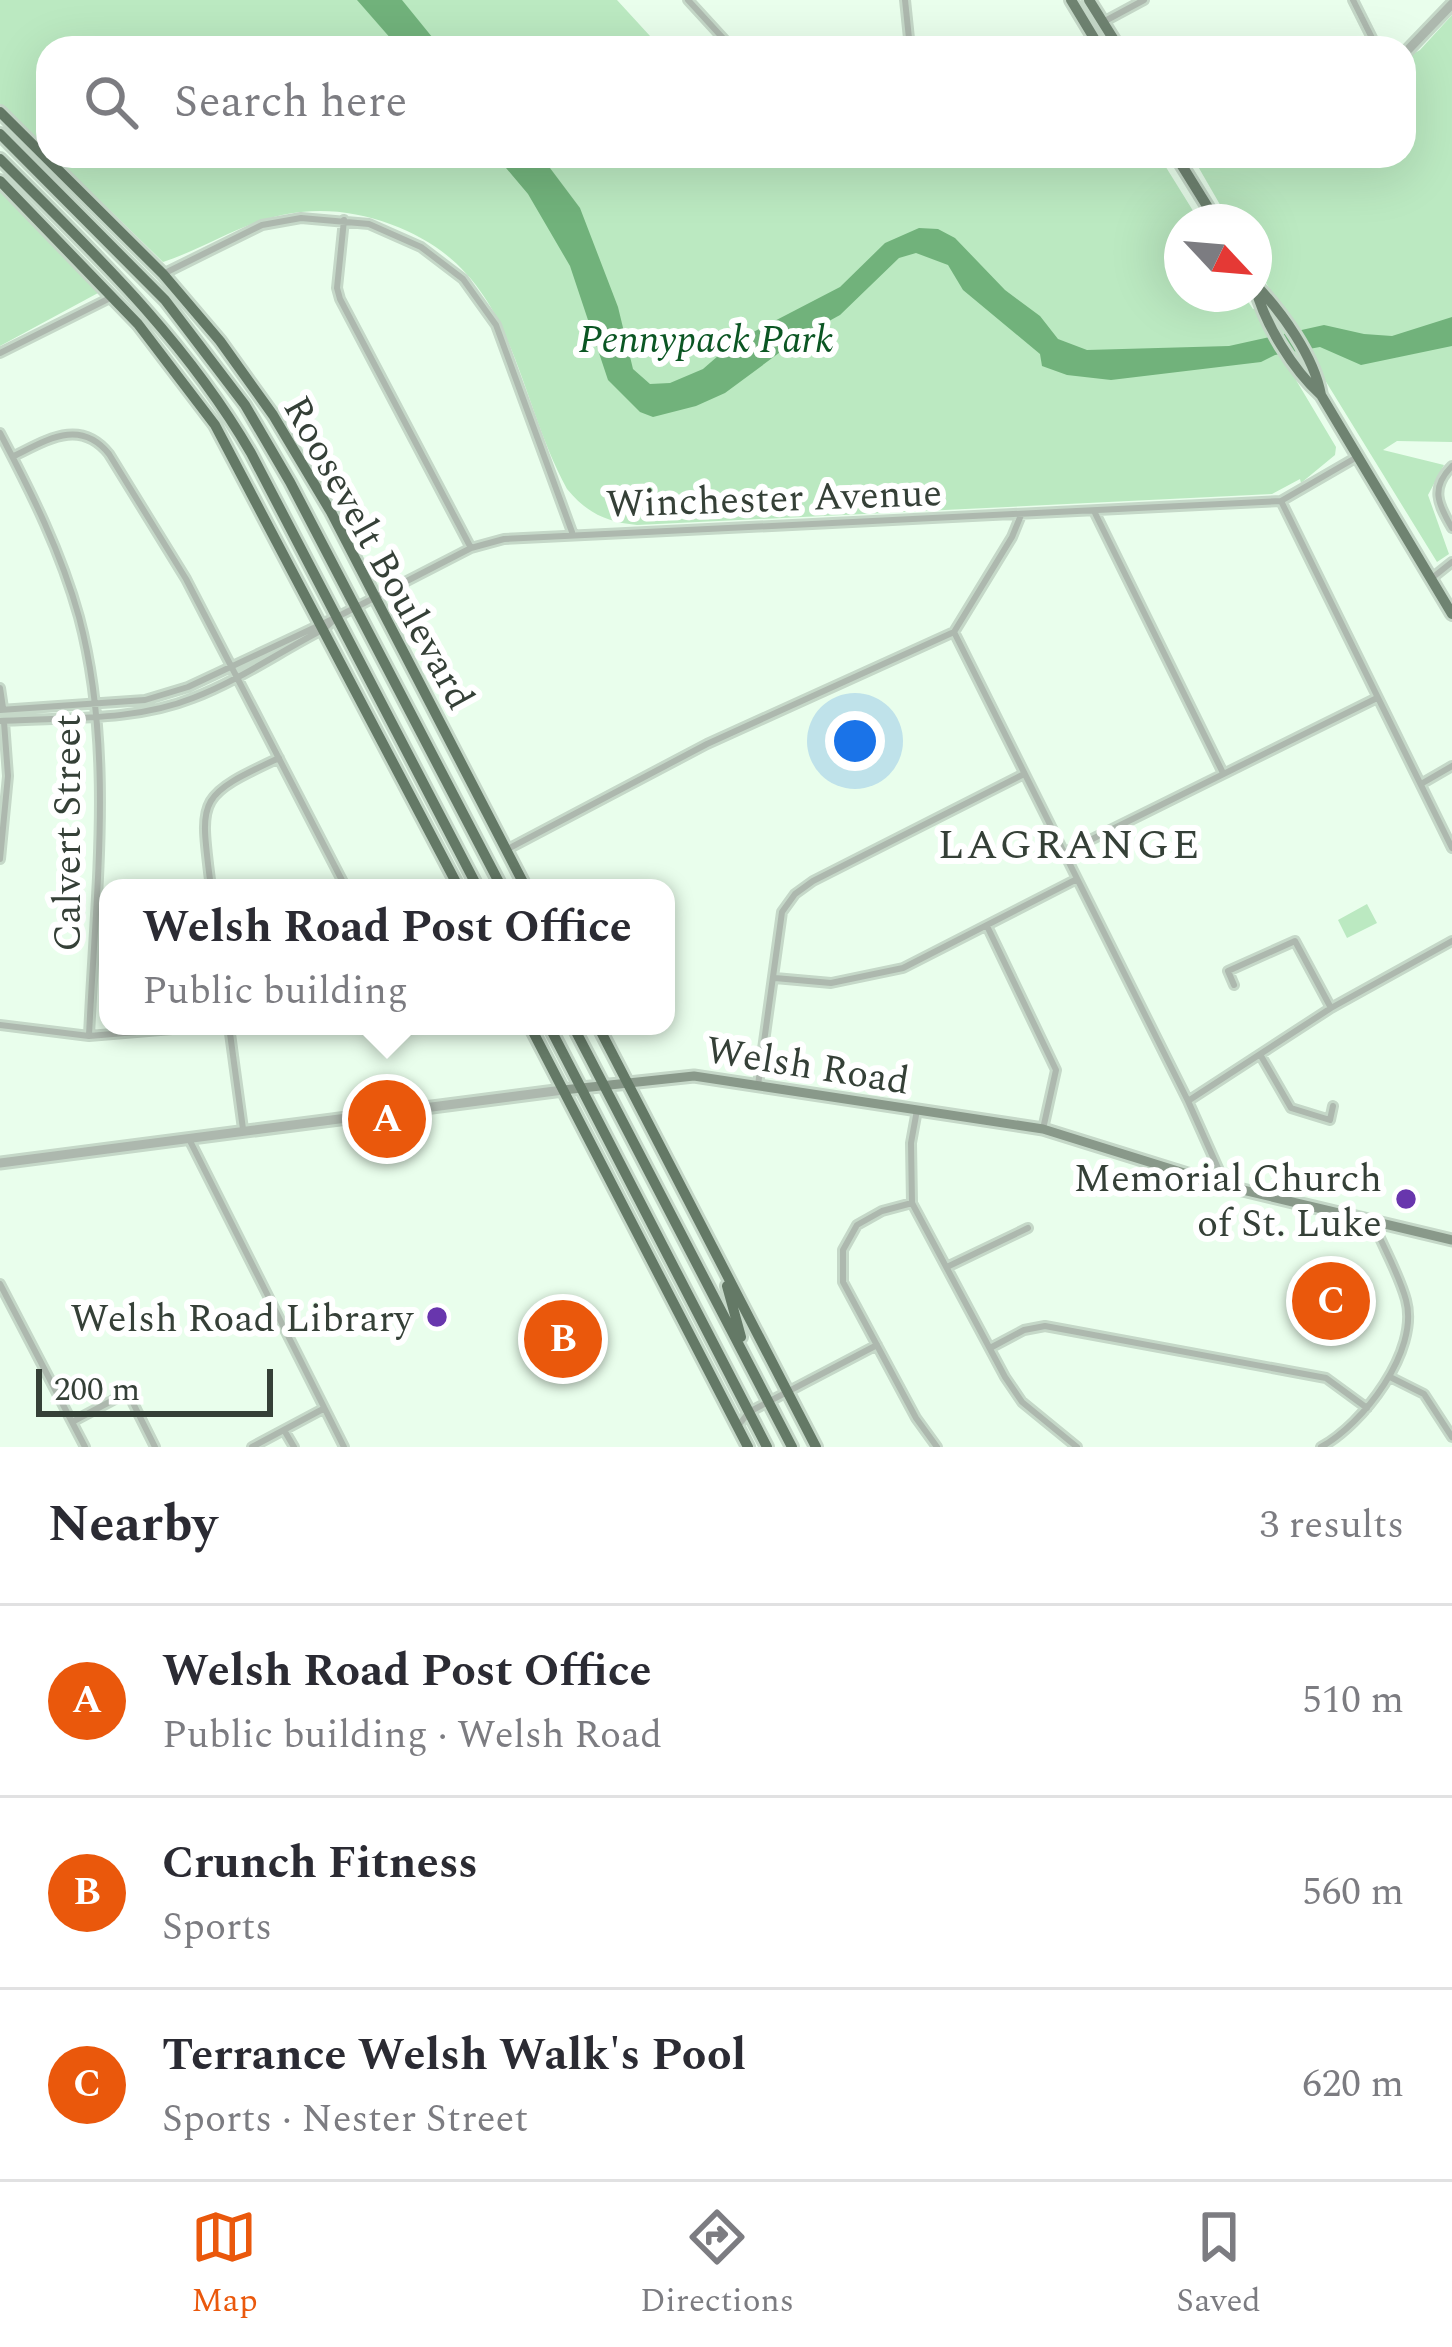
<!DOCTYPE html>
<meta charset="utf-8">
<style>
:root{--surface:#fff;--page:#f2f2f3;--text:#2b2b33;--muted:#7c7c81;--line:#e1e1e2;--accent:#ea580c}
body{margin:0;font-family:Spectral,serif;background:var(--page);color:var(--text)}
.compass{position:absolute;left:1164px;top:204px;width:108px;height:108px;border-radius:50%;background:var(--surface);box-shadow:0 12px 48px #0002;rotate:116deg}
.scale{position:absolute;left:36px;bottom:30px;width:237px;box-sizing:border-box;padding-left:12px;border:6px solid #354037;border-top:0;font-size:33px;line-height:42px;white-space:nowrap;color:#354037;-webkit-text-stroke:9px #fff;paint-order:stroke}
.you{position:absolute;left:855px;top:741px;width:42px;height:42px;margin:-30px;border:9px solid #fff;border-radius:50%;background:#1a73e8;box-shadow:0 0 0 18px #1a73e833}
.badge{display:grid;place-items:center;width:78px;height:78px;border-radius:50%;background:var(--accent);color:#fff;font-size:39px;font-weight:700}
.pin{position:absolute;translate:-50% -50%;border:6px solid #fff;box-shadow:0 3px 12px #0006}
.popup{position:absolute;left:99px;top:879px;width:576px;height:156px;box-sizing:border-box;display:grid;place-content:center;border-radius:24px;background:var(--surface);filter:drop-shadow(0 3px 9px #0005);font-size:39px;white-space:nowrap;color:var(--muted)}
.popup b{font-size:45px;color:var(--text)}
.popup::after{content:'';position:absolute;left:50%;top:100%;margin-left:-24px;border:24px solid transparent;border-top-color:var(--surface)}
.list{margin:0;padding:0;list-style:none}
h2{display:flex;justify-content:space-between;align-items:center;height:156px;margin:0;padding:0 48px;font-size:51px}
h2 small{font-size:39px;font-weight:400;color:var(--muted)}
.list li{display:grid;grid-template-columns:78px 1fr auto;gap:36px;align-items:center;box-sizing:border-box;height:192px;padding:0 48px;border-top:3px solid var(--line)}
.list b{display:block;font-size:45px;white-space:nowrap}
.list p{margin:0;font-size:39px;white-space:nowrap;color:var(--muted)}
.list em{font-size:39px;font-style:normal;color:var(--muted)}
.icon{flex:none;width:66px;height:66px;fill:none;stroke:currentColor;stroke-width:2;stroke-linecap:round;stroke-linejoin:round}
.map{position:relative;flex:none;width:1452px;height:1447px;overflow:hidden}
.search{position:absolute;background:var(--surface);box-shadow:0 12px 48px #0002;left:36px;right:36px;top:36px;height:132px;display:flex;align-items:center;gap:30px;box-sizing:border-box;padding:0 42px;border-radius:36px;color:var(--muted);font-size:45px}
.sheet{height:732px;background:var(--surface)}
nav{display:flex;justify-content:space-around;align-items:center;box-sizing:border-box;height:168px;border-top:3px solid var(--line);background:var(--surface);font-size:33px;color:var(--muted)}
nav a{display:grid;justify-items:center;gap:6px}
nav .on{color:var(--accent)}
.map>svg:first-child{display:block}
.green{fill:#bbe9c1}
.water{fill:#71b27b}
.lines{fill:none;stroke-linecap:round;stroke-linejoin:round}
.minor-casing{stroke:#c5d8c8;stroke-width:12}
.tertiary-casing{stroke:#c5d8c8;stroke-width:15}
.secondary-casing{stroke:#c5d8c8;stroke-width:15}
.primary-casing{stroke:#c5d8c8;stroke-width:16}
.trunk-casing{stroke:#c5d8c8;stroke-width:16}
.minor{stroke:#adb8ae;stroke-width:6}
.tertiary{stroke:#adb8ae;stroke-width:9}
.secondary{stroke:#89998a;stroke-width:9}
.primary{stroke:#6f8371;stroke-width:10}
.trunk{stroke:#647966;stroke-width:10}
.poi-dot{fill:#6836ad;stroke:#fff;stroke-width:4.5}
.labels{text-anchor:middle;stroke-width:12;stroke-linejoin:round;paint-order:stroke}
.park-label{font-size:39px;font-style:italic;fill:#0b5623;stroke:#fff}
.street-label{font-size:39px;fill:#354037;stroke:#fff}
.poi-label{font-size:39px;fill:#354037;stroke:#fff;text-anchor:end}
.neighbourhood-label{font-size:42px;letter-spacing:3px;fill:#354037;stroke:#fff}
</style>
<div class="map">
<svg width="1452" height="1447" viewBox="0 0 1452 1447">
<rect width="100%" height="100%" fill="#e9feec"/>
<path class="green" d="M0,0h617l44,48h-613v102l-48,-46z
M1452,15v427l-55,-1 -14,9 61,15 -16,30 21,59 -12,8 -117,-190 -24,8 40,67 -1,8 -34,28 -1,-4 -28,15 -635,31c-31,-3 -50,-12 -70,-36 -55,-101 -50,-219 -177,-265 -34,-13 -72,-17 -108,-9 -43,9 -79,34 -119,47l-109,-106h1105l41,66h-18v72h61l10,15 24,-7 -23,-40v-40h-24l-38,-66h212v-97l16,-9z
M0,191l98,102 -98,53z
M1367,904l10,19 -30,15 -9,-18z"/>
<path class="water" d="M357,0h45l39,48h-42z
M496,156h45l39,52 38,99 15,62 17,15 20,-1 33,-14 31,-27 106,-55 45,-44 34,-15 19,1 17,9 50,52 35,26 18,23 29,11 142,-4 95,-21 40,9 28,2 60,-19v29l-91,19 -41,-18 -45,8 -14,7 -150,18 -44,-5 -25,-9 -2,-12 -77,-64 -15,-25 -32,-12 -17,5 -59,57 -38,21 -77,57 -29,13 -43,11 -13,-5 -32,-32 -38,-114 -42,-72z"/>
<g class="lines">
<g class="minor-casing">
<path id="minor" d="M688,0l44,48
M905,0l5,48
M1353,0l24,48
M1105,21l39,-21
M1076,48l18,-10
M344,220l-7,68 3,11 131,249
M163,274l99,-49 39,-7 68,6 52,23 42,32 33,46 76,207
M0,353l110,-55
M0,433c31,59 61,119 79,184 36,135 16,281 10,419
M14,456c33,-16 66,-38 95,-2l77,125 160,309
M1452,466c-22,22 -14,38 0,62
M1281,501l171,347
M1094,511l129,262
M1021,515l-9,22 -58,95 234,469 38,85
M1432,578l20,-16
M0,688l3,20
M0,710l145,-10 43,-13 149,-70 134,-69 33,-9 777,-38 76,-44
M0,721c63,-4 133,1 193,-23 45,-17 88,-47 131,-69l10,-9
M1421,784l31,-18
M506,850l201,-106 247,-112
M1064,853l313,-155
M0,859l8,-83 -4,-54
M211,888c-11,-90 -16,-91 68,-130
M987,926l69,144 -13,59
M775,978l56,5 72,-15 174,-89
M1234,985l-6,-14 67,-30 36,67
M0,1025l89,11 119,-10
M229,1026l14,103
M1261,1056l30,52 39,12 3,-14
M758,1085l24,-173 13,-18 18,-13 211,-107
M1188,1101l143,-93 121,-67
M917,1110l-6,33 1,60 93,174 17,25 55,45
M189,1139l155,308
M912,1203l-30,8 -25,14 -14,25v32l73,136 21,29
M949,1266l79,-38
M0,1284l85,163
M992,1347l32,-17 21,-4 281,52 41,30
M1390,1377l34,17 28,43
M133,1403l22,44
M72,1422l60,-32
M738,1426l11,-14 128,-67
M284,1430l10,17
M252,1447l71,-38
M1321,1447c41,-22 99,-96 85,-147 -7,-26 -23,-53 -33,-78"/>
</g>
<g class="tertiary-casing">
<path id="tertiary" d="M1404,54l48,-50
M0,1163l563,-73"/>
</g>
<g class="secondary-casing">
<path id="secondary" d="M563,1090l131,-14 349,53 183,57 226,54"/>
</g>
<g class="primary-casing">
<path id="primary" d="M1071,0l29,48
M1089,0l30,48
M1176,156l41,66
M1254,283c27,28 60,73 67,112l131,219
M1255,286c9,37 38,84 66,109"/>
</g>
<g class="trunk-casing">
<path id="trunk" d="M0,112l163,162 57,67 53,74 58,97 195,376
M0,134l165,166 80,105 45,77 212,406
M0,159c92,92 185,180 251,294l227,435
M0,181l138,143 77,101 244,463
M530,1026l218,421
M549,1026l218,421
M573,1026l219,421
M598,1026l218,421
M727,1286l14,51"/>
</g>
<use href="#minor" class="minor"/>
<use href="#tertiary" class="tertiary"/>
<use href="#secondary" class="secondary"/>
<use href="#primary" class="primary"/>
<use href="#trunk" class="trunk"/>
</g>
<g class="poi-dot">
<circle cx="1406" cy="1199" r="12"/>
<circle cx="437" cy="1317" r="12"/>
</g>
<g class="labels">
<g class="park-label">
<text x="706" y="352">Pennypack Park</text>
</g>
<g class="street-label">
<text transform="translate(774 497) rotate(-2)" y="14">Winchester Avenue</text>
<text transform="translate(380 552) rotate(61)" y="14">Roosevelt Boulevard</text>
<text transform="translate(66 833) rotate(-90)" y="14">Calvert Street</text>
<text transform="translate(808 1064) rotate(9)" y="14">Welsh Road</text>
</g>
<g class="poi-label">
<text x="1382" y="1191">Memorial Church<tspan x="1382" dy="45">of St. Luke</tspan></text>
<text x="413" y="1331">Welsh Road Library</text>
</g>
<g class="neighbourhood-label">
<text x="1070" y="858">LAGRANGE</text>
</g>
</g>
</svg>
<svg class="compass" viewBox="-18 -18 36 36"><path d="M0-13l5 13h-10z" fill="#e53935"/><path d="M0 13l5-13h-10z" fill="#7c7c81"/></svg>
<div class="scale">200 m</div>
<div class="you"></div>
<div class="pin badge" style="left:387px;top:1119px">A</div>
<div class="popup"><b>Welsh Road Post Office</b>Public building</div>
<div class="pin badge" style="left:563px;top:1339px">B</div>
<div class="pin badge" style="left:1331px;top:1301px">C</div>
<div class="search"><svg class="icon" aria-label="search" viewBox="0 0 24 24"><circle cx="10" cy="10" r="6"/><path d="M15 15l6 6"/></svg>Search here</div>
</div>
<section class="sheet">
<h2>Nearby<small>3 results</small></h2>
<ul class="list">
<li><span class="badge">A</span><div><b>Welsh Road Post Office</b><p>Public building · Welsh Road</p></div><em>510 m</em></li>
<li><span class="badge">B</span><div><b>Crunch Fitness</b><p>Sports</p></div><em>560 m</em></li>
<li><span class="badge">C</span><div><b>Terrance Welsh Walk's Pool</b><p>Sports · Nester Street</p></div><em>620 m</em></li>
</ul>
</section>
<nav>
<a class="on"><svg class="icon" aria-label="map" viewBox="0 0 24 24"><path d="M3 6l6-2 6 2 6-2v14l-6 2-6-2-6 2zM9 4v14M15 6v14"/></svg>Map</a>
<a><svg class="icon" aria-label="directions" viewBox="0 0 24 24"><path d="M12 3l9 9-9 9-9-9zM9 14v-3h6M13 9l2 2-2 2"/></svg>Directions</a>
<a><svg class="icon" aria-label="saved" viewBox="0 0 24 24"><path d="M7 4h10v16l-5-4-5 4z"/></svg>Saved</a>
</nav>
